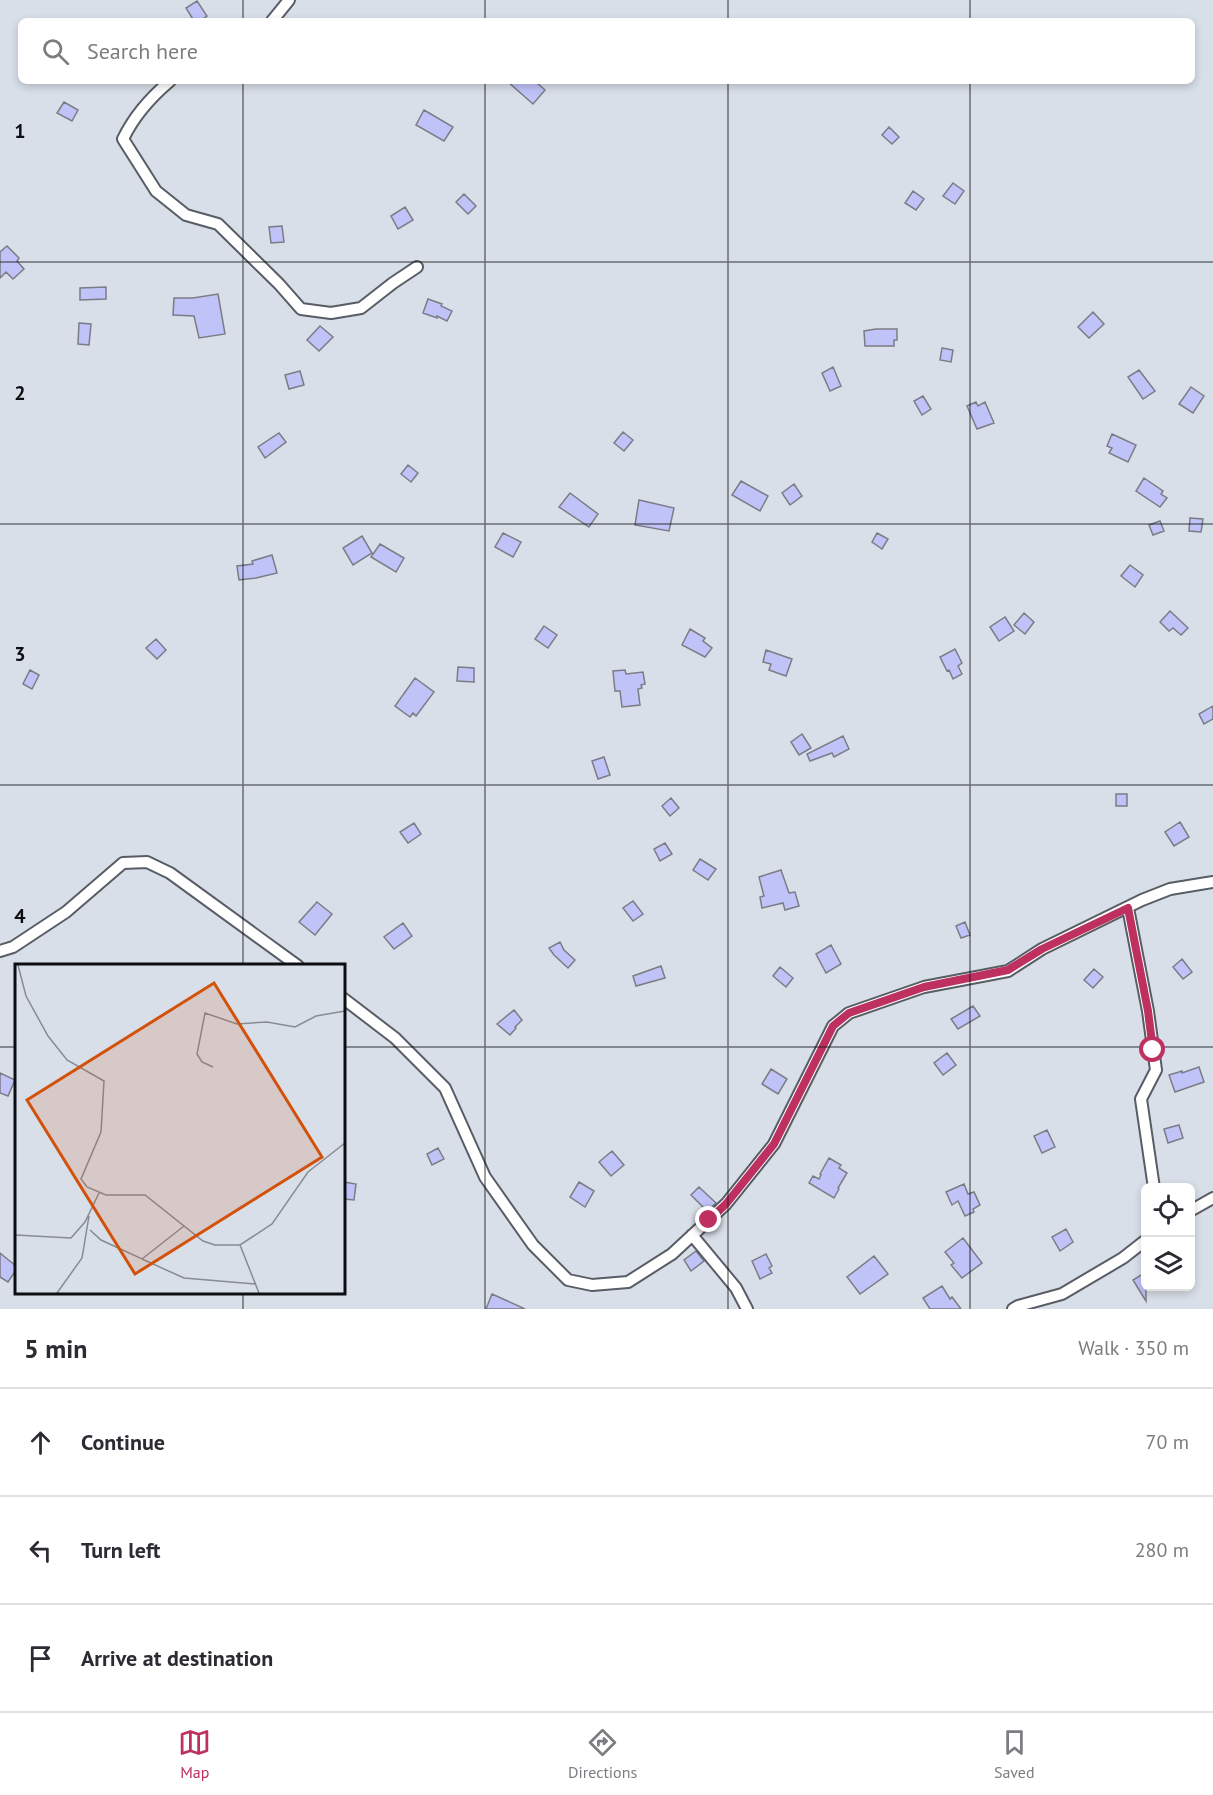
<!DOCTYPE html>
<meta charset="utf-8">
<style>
:root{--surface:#fff;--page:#f2f2f3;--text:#2b2b33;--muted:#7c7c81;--line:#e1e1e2;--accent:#be3060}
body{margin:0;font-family:"PT Sans",sans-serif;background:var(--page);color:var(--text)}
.controls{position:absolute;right:18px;bottom:18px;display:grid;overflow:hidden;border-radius:9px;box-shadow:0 3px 9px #0003}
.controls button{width:54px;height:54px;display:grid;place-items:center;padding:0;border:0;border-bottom:2px solid var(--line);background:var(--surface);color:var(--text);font:30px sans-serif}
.stop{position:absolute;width:18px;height:18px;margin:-14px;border:4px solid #be3060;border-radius:50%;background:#fff}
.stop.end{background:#be3060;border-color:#fff;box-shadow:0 2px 6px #0008}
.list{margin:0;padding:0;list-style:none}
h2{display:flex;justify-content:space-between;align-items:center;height:78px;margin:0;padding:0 24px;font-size:26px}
h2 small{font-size:20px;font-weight:400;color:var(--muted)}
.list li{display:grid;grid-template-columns:39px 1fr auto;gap:18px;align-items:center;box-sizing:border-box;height:108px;padding:0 24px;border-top:2px solid var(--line)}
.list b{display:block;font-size:22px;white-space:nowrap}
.list em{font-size:20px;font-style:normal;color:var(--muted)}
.icon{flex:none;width:33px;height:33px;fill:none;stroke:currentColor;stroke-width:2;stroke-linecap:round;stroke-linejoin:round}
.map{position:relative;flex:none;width:1213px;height:1309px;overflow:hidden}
.search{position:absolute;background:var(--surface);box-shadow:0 3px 9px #0003;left:18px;right:18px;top:18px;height:66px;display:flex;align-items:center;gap:15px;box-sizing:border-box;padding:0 21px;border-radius:9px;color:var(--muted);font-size:22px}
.sheet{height:402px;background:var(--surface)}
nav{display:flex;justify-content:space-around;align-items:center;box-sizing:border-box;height:84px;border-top:2px solid var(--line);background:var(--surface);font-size:16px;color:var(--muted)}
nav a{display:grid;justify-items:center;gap:3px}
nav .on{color:var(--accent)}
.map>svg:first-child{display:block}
.building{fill:#c0c3f8;stroke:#7b7c86;stroke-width:1.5}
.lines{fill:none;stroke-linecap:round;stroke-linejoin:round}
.street-casing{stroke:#575c65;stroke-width:14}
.street{stroke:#fff;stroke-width:10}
.route{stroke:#be3060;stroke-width:8}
.grid{fill:none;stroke:#0c0e11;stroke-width:1.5;stroke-opacity:0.55}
.inset-road{fill:none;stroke:#878b93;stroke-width:1.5}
.view{fill:#d2520c;fill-opacity:0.15;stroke:#d2520c;stroke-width:3}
.inset-edge{fill:none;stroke:#0c0e11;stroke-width:3}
.grid-label{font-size:20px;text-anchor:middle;font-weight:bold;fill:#0c0e11;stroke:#d9dfe9;stroke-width:4.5;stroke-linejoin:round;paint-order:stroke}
</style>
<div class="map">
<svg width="1213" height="1309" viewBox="0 0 1213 1309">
<rect width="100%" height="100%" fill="#d9dfe9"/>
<path class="building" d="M197,1l10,15 -7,5h-6l-8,-13z
M507,81h28l10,9 -12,14z
M64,102l14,8 -6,11 -15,-8z
M424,110l29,17 -9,14 -28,-16z
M889,127l10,10 -7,7 -10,-9z
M953,183l11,8 -9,13 -12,-8z
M913,191l11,8 -8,11 -11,-7z
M464,194l12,12 -8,8 -12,-12z
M405,207l8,13 -15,9 -7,-13z
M282,226l2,16 -13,1 -2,-16z
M7,246l12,12 -2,3 7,8 -11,10 -7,-7 -6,6v-26z
M106,287v12l-26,1v-12z
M218,294l7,40 -26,4 -5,-22 -21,-1 1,-17h19z
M428,299l14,5 -1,2 11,5 -5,10 -10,-5v2l-14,-5z
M1093,312l11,12 -15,14 -11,-11z
M79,323l12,1 -2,21 -11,-1z
M320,326l13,11 -14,14 -12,-11z
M876,329h21v11h-3v6h-29l-1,-15z
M942,348l11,2 -2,12 -11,-2z
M833,367l8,19 -11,5 -8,-18z
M1139,370l16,21 -12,8 -15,-22z
M300,371l4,14 -15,4 -4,-14z
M1191,387l13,9 -11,17 -14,-9z
M923,396l8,13 -9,6 -8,-14z
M976,402l2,4 7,-4 9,21 -17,6 -10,-23z
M623,432l10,8 -9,11 -10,-8z
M279,433l7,9 -21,16 -7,-11z
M1112,434l24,11 -8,17 -19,-9 3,-5 -5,-2z
M408,465l10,8 -7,9 -10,-8z
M1144,478l19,13 -2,3 6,4 -7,9 -24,-16z
M741,481l27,15 -8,15 -28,-16z
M794,484l8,12 -12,9 -8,-12z
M570,493l28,21 -9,13 -30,-20z
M639,500l35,8 -5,23 -34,-6z
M1190,518l13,1 -2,13 -12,-1z
M1160,521l4,10 -11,4 -4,-10z
M503,533l18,9 -8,15 -18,-10z
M877,533l11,6 -6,10 -10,-7z
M362,536l10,17 -19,12 -10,-17z
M380,544l24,14 -8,14 -25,-15z
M272,555l5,18 -21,5 -17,2 -2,-14 16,-2 -1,-3z
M1130,565l13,10 -8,12 -14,-11z
M1170,611l18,17 -7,7 -8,-7 -4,3 -9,-9z
M1024,613l10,9 -9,12 -11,-9z
M1005,617l9,14 -15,10 -9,-14z
M544,626l13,9 -9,13 -13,-9z
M690,629l15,9 -2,3 9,7 -7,9 -23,-12z
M156,639l10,11 -9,9 -11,-11z
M955,649l7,14 -4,3 4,8 -9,5 -4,-9 -2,1 -7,-14z
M766,650l26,9 -6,17 -17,-6 2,-6 -8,-2z
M458,667l16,1v14l-17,-1z
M30,670l9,5 -7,14 -9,-5z
M625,670l1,4 17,-2 2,12 -4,1 1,3 -4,1 2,16 -18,2 -2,-16h-5l-2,-20z
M415,678l19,14 -18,24 -3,-3 -3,4 -15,-11z
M1213,706v13l-9,5 -5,-10z
M802,734l9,14 -12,7 -8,-13z
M843,736l6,13 -15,8 -2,-4 -22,8 -3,-7z
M604,757l6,18 -12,4 -6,-18z
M1116,794h11v12h-11z
M671,798l8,10 -9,8 -8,-10z
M1180,822l9,15 -15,9 -9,-14z
M414,823l7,11 -13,9 -8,-11z
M665,843l7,11 -12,7 -6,-12z
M700,859l16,10 -8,11 -15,-10z
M781,870l8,23 6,-1 4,14 -14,4 -2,-7 -21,5 -2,-11 4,-1 -5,-19z
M633,901l10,13 -10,7 -10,-13z
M317,902l15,12 -17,21 -16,-13z
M965,922l5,13 -9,3 -5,-12z
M403,923l9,13 -18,13 -10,-12z
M560,942l4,8 11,10 -7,8 -14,-13 -5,-7z
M831,945l10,19 -15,9 -10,-19z
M1182,959l10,13 -9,7 -10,-12z
M661,966l4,12 -29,8 -3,-10z
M780,967l13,11 -7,9 -13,-11z
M1094,969l9,8 -10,11 -9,-8z
M973,1006l7,10 -22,13 -7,-10z
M514,1010l8,10 -7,7 1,1 -6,7 -13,-11z
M947,1053l9,12 -13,10 -9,-12z
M1199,1067l5,15 -29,10 -6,-17 13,-4v2z
M771,1069l16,10 -9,15 -16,-10z
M0,1073l15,7 -7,16 -8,-3z
M1179,1125l4,13 -15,5 -4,-14z
M1047,1130l8,17 -13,6 -8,-17z
M438,1148l6,11 -12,6 -5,-11z
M612,1151l12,14 -13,11 -12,-14z
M829,1158l12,7 -2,3 8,5 -9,15 1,1 -5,9 -25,-15 4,-7 6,3 2,-4 -1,-1z
M344,1182l12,2 -2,16 -10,-1z
M579,1182l15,9 -9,16 -15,-10z
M964,1184l4,10 6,-2 6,13 -7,4 1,3 -9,4 -7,-15 -6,4 -6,-13z
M699,1187l17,16 -9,8 -16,-16z
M1066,1229l7,13 -13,9 -8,-14z
M963,1238l19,25 -20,15 -11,-13 3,-2 -9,-11z
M696,1251l8,10 -13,10 -7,-11z
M0,1253l16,13v4l-8,12 -8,-5z
M766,1254l6,12 -3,2 3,5 -12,6 -8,-18z
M874,1256l14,18 -28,20 -13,-17z
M1146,1272v29l-13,-21z
M942,1286l8,13 2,-2 9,12h-31l-7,-11z
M492,1294l33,15h-39z"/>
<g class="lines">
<g class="street-casing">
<path id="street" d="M272,21l17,-21
M170,81c-19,16 -36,35 -47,58l33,52 30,24 32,9 61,60 22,25 30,4 30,-5 32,-25 24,-16
M1128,908l20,103 8,59 -15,29 13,89
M0,951l13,-4 53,-35 57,-49 24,-1 23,11 128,93
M344,999l51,39 50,50 40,89 48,68 35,35 24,5 36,-3 44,-28 54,-50 48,-60 59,-118 16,-13 75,-26 84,-16 34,-22 100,-49 28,-11 43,-7
M1190,1211l23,-13
M692,1235l44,53 11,21
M1013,1309l5,-3 44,-12 61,-36 23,-18"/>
</g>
<use href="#street" class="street"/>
</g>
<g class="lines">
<path class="route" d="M709,1220l17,-16 48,-60 59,-118 16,-13 75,-26 84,-17 34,-21 86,-41 20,103 5,39"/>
</g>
<path class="grid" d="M243,0v21M485,0v21M728,0v21M970,0v21M243,81v885M485,81v1228M728,81v1228M970,81v1228M0,262h1213M0,524h1213M0,785h1213M0,1047h16M344,1047h869M243,1292v17"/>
<g transform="translate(15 964)">
<rect width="330" height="330" fill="#d9dfe9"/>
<path class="inset-road" d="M3,1l8,31 22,40 19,24 37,21 -3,51 -20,47 6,8 19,8h39l58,46 12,4h25l32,-21 36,-52 37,-29M198,103l-11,-5 -5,-8 8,-41 32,11 30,-2 28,5 21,-11 29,-5M75,266l11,10 41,19 42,-33M0,271l56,3 14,-16 14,-29M225,281l19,48M127,295l42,19 71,6M42,329l25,-35 7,-42"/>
<path class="view" d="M199,19l108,174 -187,117 -108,-174z"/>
<rect width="330" height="330" class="inset-edge"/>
</g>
<g class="grid-label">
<text x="20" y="138">1</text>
<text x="20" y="400">2</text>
<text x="20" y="661">3</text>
<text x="20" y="923">4</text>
</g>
</svg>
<div class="controls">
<button><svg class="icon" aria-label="locate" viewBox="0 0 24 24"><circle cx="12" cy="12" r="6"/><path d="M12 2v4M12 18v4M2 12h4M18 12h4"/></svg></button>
<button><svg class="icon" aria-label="layers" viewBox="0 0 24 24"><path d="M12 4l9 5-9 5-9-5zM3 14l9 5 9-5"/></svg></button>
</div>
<div class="stop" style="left:1153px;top:1050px"></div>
<div class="stop end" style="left:709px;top:1220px"></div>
<div class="search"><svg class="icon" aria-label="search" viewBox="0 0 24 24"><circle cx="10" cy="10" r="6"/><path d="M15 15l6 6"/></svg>Search here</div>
</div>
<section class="sheet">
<h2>5 min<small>Walk · 350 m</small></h2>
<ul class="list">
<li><svg class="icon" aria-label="ahead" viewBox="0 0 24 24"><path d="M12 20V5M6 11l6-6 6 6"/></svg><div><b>Continue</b></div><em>70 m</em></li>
<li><svg class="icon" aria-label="left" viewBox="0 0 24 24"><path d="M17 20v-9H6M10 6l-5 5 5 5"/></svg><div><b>Turn left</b></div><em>280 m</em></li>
<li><svg class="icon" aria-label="arrive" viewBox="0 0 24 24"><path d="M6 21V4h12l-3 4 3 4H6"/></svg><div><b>Arrive at destination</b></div></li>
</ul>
</section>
<nav>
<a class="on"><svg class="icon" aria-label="map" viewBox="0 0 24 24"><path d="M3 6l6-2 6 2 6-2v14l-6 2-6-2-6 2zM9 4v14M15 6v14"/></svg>Map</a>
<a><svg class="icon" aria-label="directions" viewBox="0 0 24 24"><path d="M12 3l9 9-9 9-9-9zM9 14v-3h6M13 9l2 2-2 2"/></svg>Directions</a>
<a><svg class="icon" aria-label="saved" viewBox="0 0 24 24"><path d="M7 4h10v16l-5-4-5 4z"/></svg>Saved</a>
</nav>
